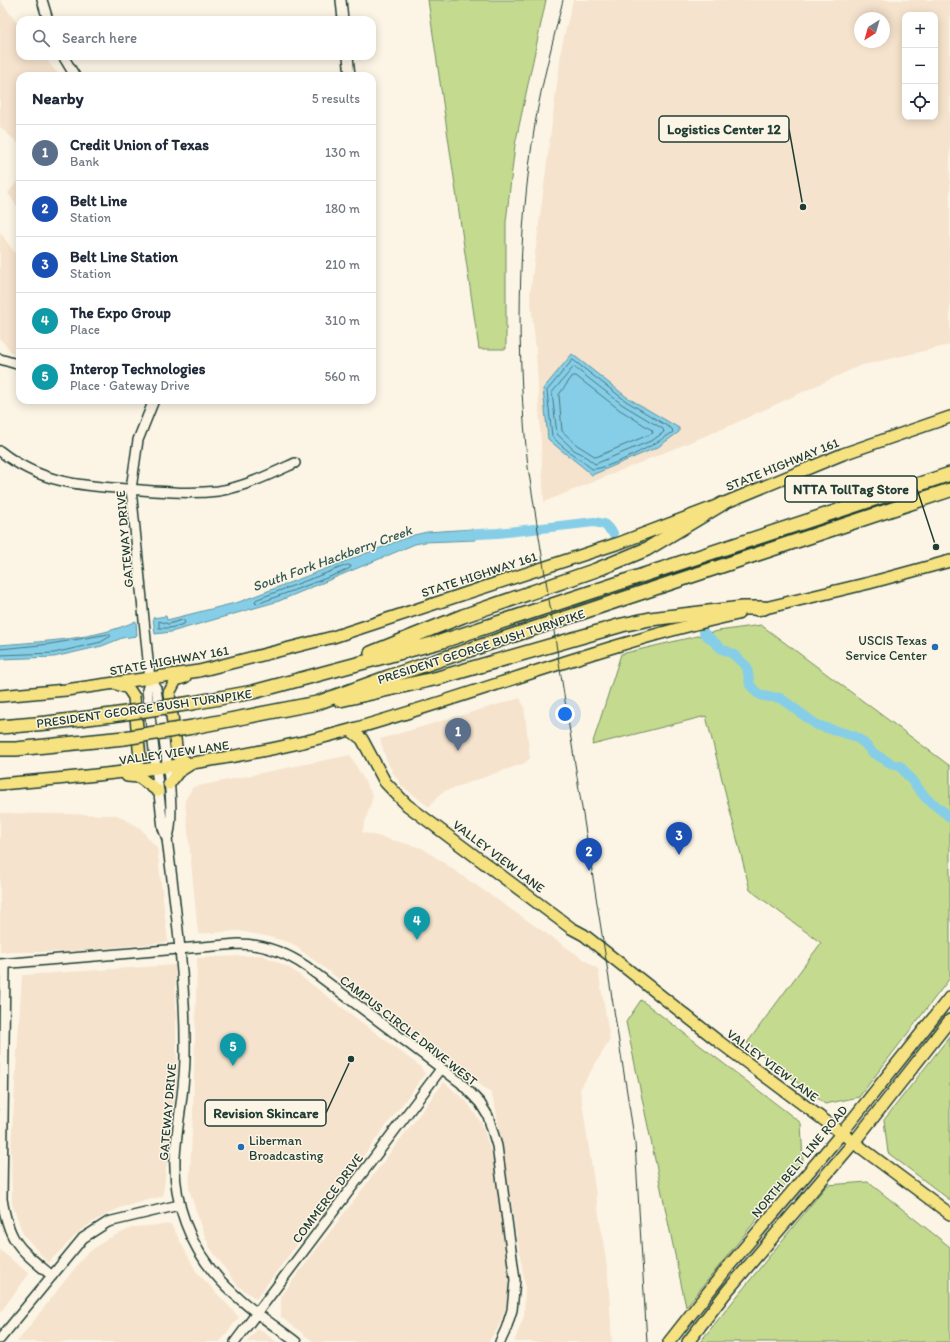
<!DOCTYPE html>
<meta charset="utf-8">
<style>
:root{--surface:#fff;--page:#f6f6f7;--text:#1f2937;--muted:#747a83;--line:#e0e1e3;--accent:#1f6fb2}
body{margin:0;font-family:Itim,sans-serif;background:var(--page);color:var(--text)}
.controls{position:absolute;right:12px;top:12px;display:grid;overflow:hidden;border-radius:8px;box-shadow:0 2px 10px #0003}
.controls button{width:36px;height:36px;display:grid;place-items:center;padding:0;border:0;border-bottom:1px solid var(--line);background:var(--surface);color:var(--text);font:20px sans-serif}
.compass{position:absolute;left:854px;top:12px;width:36px;height:36px;border-radius:50%;background:var(--surface);box-shadow:0 2px 10px #0003;rotate:217deg}
.you{position:absolute;left:565px;top:714px;width:14px;height:14px;margin:-10px;border:3px solid #fff;border-radius:50%;background:#1a73e8;box-shadow:0 0 0 6px #1a73e833}
.badge{display:grid;place-items:center;width:26px;height:26px;border-radius:50%;background:var(--accent);color:#fff;font-size:13px;font-weight:700}
.pin{position:absolute;translate:-50% -33px;filter:drop-shadow(0 1px 2px #0008)}
.pin::after{content:'';position:absolute;top:21px;width:14px;height:12px;background:inherit;clip-path:polygon(0 0,100% 0,50% 100%)}
.list{margin:0;padding:0;list-style:none}
h2{display:flex;justify-content:space-between;align-items:center;height:52px;margin:0;padding:0 16px;font-size:17px}
h2 small{font-size:13px;font-weight:400;color:var(--muted)}
.list li{display:grid;grid-template-columns:26px 1fr auto;gap:12px;align-items:center;box-sizing:border-box;height:56px;padding:0 16px;border-top:1px solid var(--line)}
.list b{display:block;font-size:15px;white-space:nowrap}
.list p{margin:0;font-size:13px;white-space:nowrap;color:var(--muted)}
.list em{font-size:13px;font-style:normal;color:var(--muted)}
.icon{flex:none;width:22px;height:22px;fill:none;stroke:currentColor;stroke-width:2;stroke-linecap:round;stroke-linejoin:round}
.map{position:relative;flex:none;width:950px;height:1342px;overflow:hidden}
.search{position:absolute;background:var(--surface);box-shadow:0 2px 10px #0003;left:16px;top:16px;width:360px;height:44px;display:flex;align-items:center;gap:10px;box-sizing:border-box;padding:0 14px;border-radius:12px;color:var(--muted);font-size:15px}
.panel{position:absolute;background:var(--surface);box-shadow:0 2px 10px #0003;left:16px;top:72px;width:360px;height:332px;border-radius:12px}
.map>svg:first-child{display:block}
.built{fill:#f5e3cd;fill-rule:evenodd}
.green{fill:#c4da8f;stroke:#728c62}
.water{fill:#86cee8;stroke:#5d94a0}
.lines{fill:none;stroke-linecap:round;stroke-linejoin:round}
.shore{stroke:#48777c;stroke-width:1}
.river{stroke:#86cee8;stroke-width:10}
.minor-casing{stroke:#1f3d34;stroke-width:12}
.major-casing{stroke:#1f3d34;stroke-width:14}
.highway-casing{stroke:#1f3d34;stroke-width:16}
.minor{stroke:#fcf5e5;stroke-width:9}
.major{stroke:#f6e281;stroke-width:11}
.highway{stroke:#f6e281;stroke-width:13}
.tram{stroke:#1f3d34;stroke-width:1}
.highway-bridge-casing{stroke:#1f3d34;stroke-width:16;stroke-linecap:butt}
.highway-bridge{stroke:#f6e281;stroke-width:13}
.poi-dot{fill:#1f6fb2;stroke:#fcf5e5;stroke-width:1.5}
.labels{text-anchor:middle;stroke-width:3;stroke-linejoin:round;paint-order:stroke}
.street-label{font-size:13px;fill:#1f3d34;stroke:#fcf5e5}
.poi-label{font-size:13px;fill:#1f3d34;stroke:#fcf5e5;text-anchor:end}
.water-label{font-size:14px;font-style:italic;fill:#345a58;stroke:#fcf5e5}
.leader{fill:none;stroke:#1f3d34;stroke-width:1.5}
.callout-dot{fill:#1f3d34;stroke:#fcf5e5;stroke-width:1.5}
.callout{fill:#fcf5e5;stroke:#1f3d34;stroke-width:1.5}
.callout-label{font-size:14px;text-anchor:middle;font-weight:bold;fill:#1f3d34}
</style>
<div class="map">
<svg width="950" height="1342" viewBox="0 0 950 1342">
<rect width="100%" height="100%" fill="#fcf5e5"/>
<filter id="ink" filterUnits="userSpaceOnUse"><feTurbulence type="fractalNoise" baseFrequency=".025" numOctaves="2"/><feDisplacementMap in="SourceGraphic" scale="8" xChannelSelector="R" yChannelSelector="G"/><feConvolveMatrix kernelMatrix="1 2 1 2 8 2 1 2 1" color-interpolation-filters="sRGB"/></filter>
<g filter="url(#ink)">
<path class="built" d="M0,0l20,27v29h23l17,20h-40v69l-20,-18z
M573,0h377v345l-91,21 -132,61 -183,75 -8,-151 -6,-57 32,-249zM905,15h30v102h-30zM860,18h24v24h-24z
M20,178v32l-12,-17z
M0,232l20,28v96l-4,1 -16,-18z
M520,698l4,8 6,52 -5,5 -83,29 -13,15 -27,-21 -9,-13 -7,-14 -6,-20z
M350,755l23,41 -11,36 60,16 176,121 12,71 -30,49 28,185 4,68h-98l10,-26 1,-30 -29,-176 -5,-17 -200,-150 -25,-7 -28,-5 -40,3 -13,-134 8,-13z
M0,813l117,2 23,13 17,20 11,94 -100,10h-68z
M262,955l28,13 131,99 4,7 -169,225 -19,-14 -27,-37 -10,-24 -11,-35 4,-75 4,-156z
M175,965l2,108 -14,123 -41,11 -26,13 -15,10 -33,33 -25,-29 -11,-30 -1,-57 11,-172z
M444,1082l23,20 15,22 13,42 15,117 -4,24 -9,23 -9,12h-174l-33,-25v-21z
M171,1224l25,47 43,46 -19,25h-203l68,-87 22,-16 27,-12z
M0,1250l29,24 -29,39z
M258,1328l19,14h-30z"/>
<path class="green" d="M428,0h118l-31,145 -9,77v127h-27z
M761,625l189,141v212l-91,119 -34,7 -78,-61 74,-100 -71,-53 -44,-174 -114,29 29,-91 97,-23z
M641,1000l160,123 2,39 -117,145 -60,-285z
M950,1036v164l-62,-47 -4,-33z
M868,1182l82,65v95h-250l127,-157z"/>
<path class="water" d="M572,354l56,44 51,30v4l-21,15 -66,28c-14,-13 -30,-23 -44,-36l-5,-50z
M472,529l3,11 -50,2 -10,2 -136,57 -108,31 -16,2 -2,-16 13,-2 1,4 72,-18 175,-67 13,-3z
M136,621l1,15 -15,2 -20,8 -48,11 -54,2v-14c45,-4 95,-5 136,-24z"/>
<g class="lines">
<path class="shore" d="M573,360l53,41 46,28 1,3c-15,11 -63,37 -81,37 -13,-11 -28,-19 -40,-33l-5,-45z
M574,367l49,38 40,24 1,3 -11,8 -58,24 -13,-10 -8,-4 -17,-16 -5,-41z
M573,376h3l44,34 32,20 1,3 -57,24 -19,-12 -15,-14 -3,-36z
M348,565l3,1 -1,2 -10,5 -83,31 -2,-1 1,-3z
M183,620l2,2 -1,2 -14,4h-11v-7l9,3z
M0,649l50,-5 59,-10 2,2 -10,6 -47,11 -54,2"/>
<path class="river" d="M461,535l37,-2 96,-11 10,2 9,9
M704,633l18,16 11,5 14,13 3,18 7,8 6,3 17,2 37,27 37,11 9,6 10,11 19,11 8,2 26,32 24,19"/>
<g class="minor-casing">
<path id="minor" d="M42,0l6,20
M341,0l2,20
M63,56l12,20
M348,56l2,20
M0,359l20,6
M154,400l-16,40 -7,49 19,191 -3,10 16,138 4,11c9,72 19,143 18,216 0,34 -8,68 -10,102 -2,45 15,91 46,124 22,24 50,42 75,61
M0,451c44,35 88,35 141,39 26,2 52,4 77,1 27,-4 53,-17 77,-28
M150,680l6,8c4,30 23,127 11,151
M0,964l238,-20c26,0 47,8 69,23l154,116 19,20 8,13 9,30 18,134 -3,30 -6,19 -6,13
M5,965l-3,234c7,44 17,49 50,77
M0,1339l83,-101 25,-16 71,-17
M235,1342l206,-273"/>
</g>
<g class="major-casing">
<path id="major" d="M757,610l112,-27 81,-22
M117,684l11,4 6,9 6,61 -5,7 -11,5
M0,696l66,-6 133,-19 134,-34 289,-95 100,-38 121,-50 107,-37
M350,730l12,9 23,43 22,23 164,123 13,7 134,106 232,173
M127,776l12,1 19,14
M0,784c119,-10 236,-22 350,-54 130,-37 256,-87 388,-116
M169,784l9,-12 11,-7 -12,-11 -8,-61 7,-13 9,-3
M669,1342l59,-75 113,-133 109,-137
M688,1342l40,-52 126,-148 96,-122"/>
</g>
<g class="highway-casing">
<path id="highway" d="M371,653l92,-37 133,-46 27,-11 24,-10 75,-45
M340,700l98,-22 184,-53 28,-6 92,-11h22
M192,703l61,-11 190,-51 507,-167
M0,727l47,-4 65,-8
M193,727l124,-24 71,-26 562,-187
M0,749h16l108,-11"/>
</g>
<use href="#minor" class="minor"/>
<use href="#major" class="major"/>
<use href="#highway" class="highway"/>
<path class="tram" d="M563,0c-10,41 -21,82 -28,124 -18,114 -19,228 -7,343l107,676 12,199"/>
<g class="highway-bridge-casing">
<path id="highway-bridge" d="M112,715l80,-12
M124,738l69,-11"/>
</g>
<use href="#highway-bridge" class="highway-bridge"/>
</g>
</g>
<g class="poi-dot">
<circle cx="935" cy="647" r="4"/>
<circle cx="241" cy="1147" r="4"/>
</g>
<g class="labels">
<g class="street-label">
<text transform="translate(782 464) rotate(-22)" y="5">STATE HIGHWAY 161</text>
<text transform="translate(124 539) rotate(-95)" y="5">GATEWAY DRIVE</text>
<text transform="translate(479 574) rotate(-18)" y="5">STATE HIGHWAY 161</text>
<text transform="translate(481 646) rotate(-18)" y="5">PRESIDENT GEORGE BUSH TURNPIKE</text>
<text transform="translate(169 660) rotate(-10)" y="5">STATE HIGHWAY 161</text>
<text transform="translate(144 708) rotate(-8)" y="5">PRESIDENT GEORGE BUSH TURNPIKE</text>
<text transform="translate(174 752) rotate(-8)" y="5">VALLEY VIEW LANE</text>
<text transform="translate(499 856) rotate(37)" y="5">VALLEY VIEW LANE</text>
<text transform="translate(409 1030) rotate(38)" y="5">CAMPUS CIRCLE DRIVE WEST</text>
<text transform="translate(773 1065) rotate(37)" y="5">VALLEY VIEW LANE</text>
<text transform="translate(167 1112) rotate(-85)" y="5">GATEWAY DRIVE</text>
<text transform="translate(799 1161) rotate(-50)" y="5">NORTH BELT LINE ROAD</text>
<text transform="translate(327 1198) rotate(-53)" y="5">COMMERCE DRIVE</text>
</g>
<g class="poi-label">
<text x="927" y="645">USCIS Texas<tspan x="927" dy="15">Service Center</tspan></text>
<text x="249" y="1145" text-anchor="start">Liberman<tspan x="249" dy="15">Broadcasting</tspan></text>
</g>
<g class="water-label">
<text transform="translate(332 558) rotate(-20)" y="5">South Fork Hackberry Creek</text>
</g>
</g>
<path class="leader" d="M803 207L789 129M936 547L917 489M351 1059L326 1113"/>
<g class="callout-dot">
<circle cx="803" cy="207" r="4"/>
<circle cx="936" cy="547" r="4"/>
<circle cx="351" cy="1059" r="4"/>
</g>
<g class="callout">
<rect x="659" y="116" width="130" height="26" rx="4"/>
<rect x="785" y="476" width="132" height="26" rx="4"/>
<rect x="205" y="1100" width="121" height="26" rx="4"/>
</g>
<g class="callout-label">
<text x="724" y="134">Logistics Center 12</text>
<text x="851" y="494">NTTA TollTag Store</text>
<text x="266" y="1118">Revision Skincare</text>
</g>
</svg>
<div class="controls">
<button>+</button>
<button>−</button>
<button><svg class="icon" aria-label="locate" viewBox="0 0 24 24"><circle cx="12" cy="12" r="6"/><path d="M12 2v4M12 18v4M2 12h4M18 12h4"/></svg></button>
</div>
<svg class="compass" viewBox="-18 -18 36 36"><path d="M0-13l5 13h-10z" fill="#e53935"/><path d="M0 13l5-13h-10z" fill="#747a83"/></svg>
<div class="you"></div>
<div class="pin badge" style="left:458px;top:751px;background:#5c6f8a">1</div>
<div class="pin badge" style="left:589px;top:871px;background:#1a4fb4">2</div>
<div class="pin badge" style="left:679px;top:855px;background:#1a4fb4">3</div>
<div class="pin badge" style="left:417px;top:940px;background:#0f9aa8">4</div>
<div class="pin badge" style="left:233px;top:1066px;background:#0f9aa8">5</div>
<div class="search"><svg class="icon" aria-label="search" viewBox="0 0 24 24"><circle cx="10" cy="10" r="6"/><path d="M15 15l6 6"/></svg>Search here</div>
<section class="panel">
<h2>Nearby<small>5 results</small></h2>
<ul class="list">
<li><span class="badge" style="background:#5c6f8a">1</span><div><b>Credit Union of Texas</b><p>Bank</p></div><em>130 m</em></li>
<li><span class="badge" style="background:#1a4fb4">2</span><div><b>Belt Line</b><p>Station</p></div><em>180 m</em></li>
<li><span class="badge" style="background:#1a4fb4">3</span><div><b>Belt Line Station</b><p>Station</p></div><em>210 m</em></li>
<li><span class="badge" style="background:#0f9aa8">4</span><div><b>The Expo Group</b><p>Place</p></div><em>310 m</em></li>
<li><span class="badge" style="background:#0f9aa8">5</span><div><b>Interop Technologies</b><p>Place · Gateway Drive</p></div><em>560 m</em></li>
</ul>
</section>
</div>
